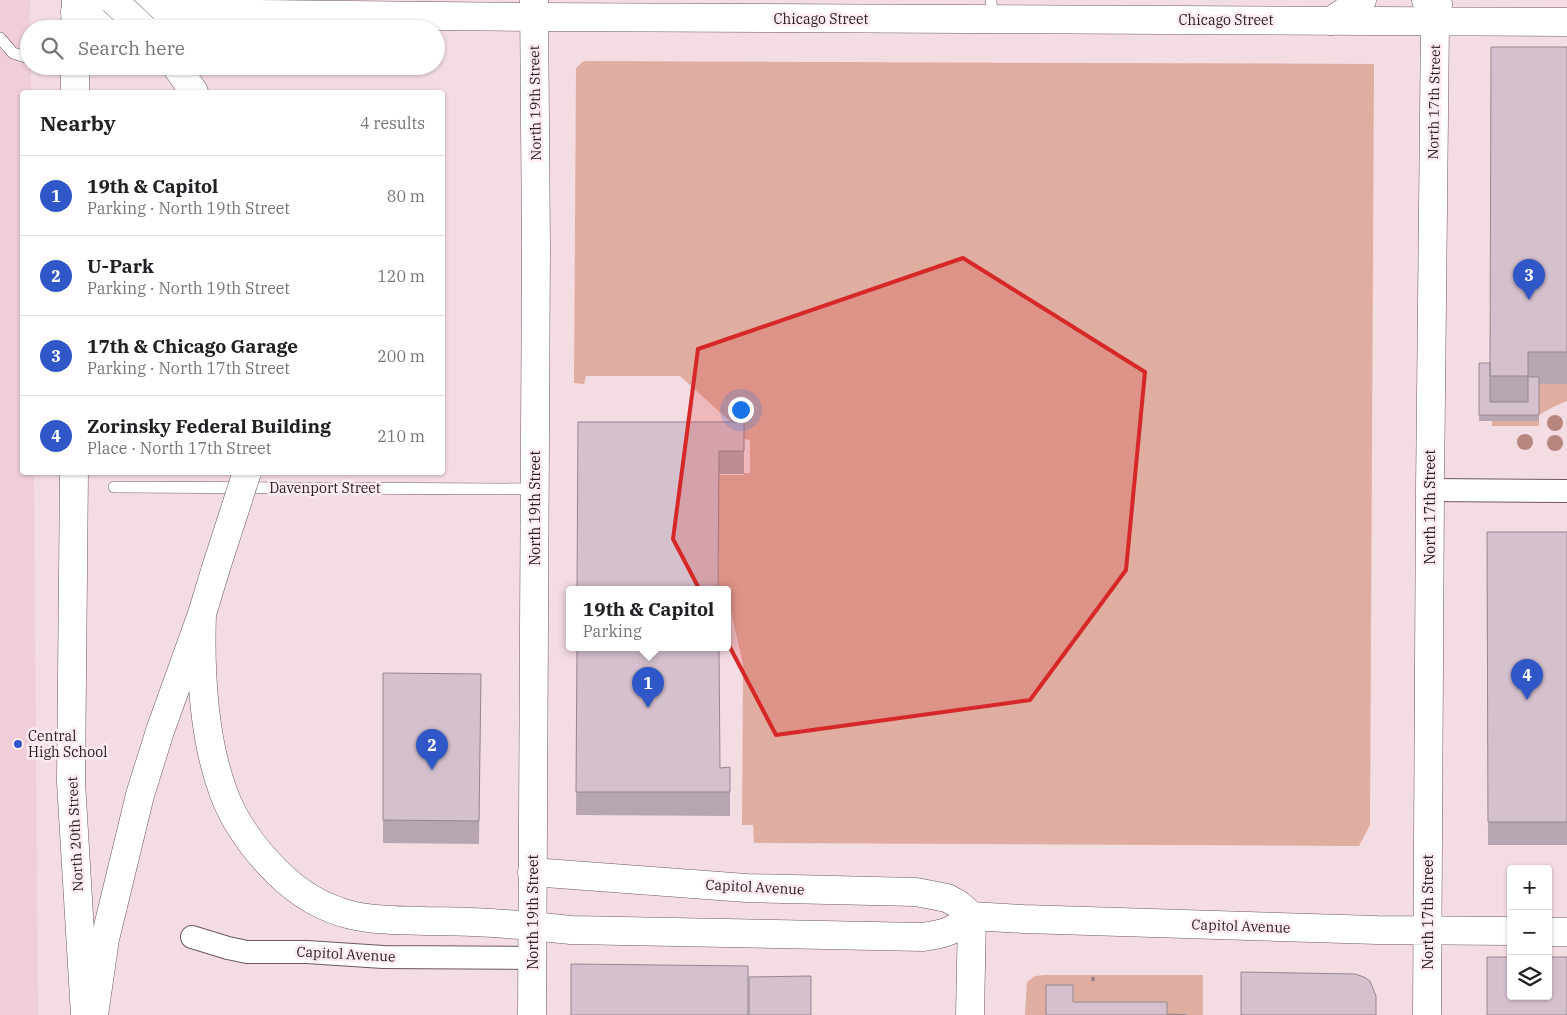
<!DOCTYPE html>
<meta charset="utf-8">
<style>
:root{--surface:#fff;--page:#f6f6f6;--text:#202124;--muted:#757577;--line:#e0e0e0;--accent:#3057c7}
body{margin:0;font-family:"IBM Plex Serif",serif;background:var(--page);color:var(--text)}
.controls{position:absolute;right:15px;bottom:15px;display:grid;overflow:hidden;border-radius:5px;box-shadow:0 1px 4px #0004}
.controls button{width:45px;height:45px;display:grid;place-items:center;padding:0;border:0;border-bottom:1px solid var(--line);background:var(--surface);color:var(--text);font:25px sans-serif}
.you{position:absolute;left:740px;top:409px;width:18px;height:18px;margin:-12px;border:4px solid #fff;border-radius:50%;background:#1a73e8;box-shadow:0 0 0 8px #1a73e833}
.badge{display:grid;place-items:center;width:32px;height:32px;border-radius:50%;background:var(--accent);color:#fff;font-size:16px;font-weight:700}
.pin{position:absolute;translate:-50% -41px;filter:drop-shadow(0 1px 2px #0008)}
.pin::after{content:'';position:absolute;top:26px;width:18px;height:15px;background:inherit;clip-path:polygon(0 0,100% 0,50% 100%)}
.popup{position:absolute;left:566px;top:586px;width:165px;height:65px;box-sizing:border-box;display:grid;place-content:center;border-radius:5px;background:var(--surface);filter:drop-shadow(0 1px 4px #0005);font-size:16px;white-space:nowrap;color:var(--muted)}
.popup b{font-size:19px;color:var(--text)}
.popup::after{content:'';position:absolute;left:50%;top:100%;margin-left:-10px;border:10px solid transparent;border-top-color:var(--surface)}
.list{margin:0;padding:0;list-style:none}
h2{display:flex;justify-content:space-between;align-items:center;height:65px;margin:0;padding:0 20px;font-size:21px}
h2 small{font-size:16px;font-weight:400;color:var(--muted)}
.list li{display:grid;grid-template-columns:32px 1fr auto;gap:15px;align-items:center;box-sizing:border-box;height:80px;padding:0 20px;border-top:1px solid var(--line)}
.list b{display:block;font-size:19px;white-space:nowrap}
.list p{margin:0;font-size:16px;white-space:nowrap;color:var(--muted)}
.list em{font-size:16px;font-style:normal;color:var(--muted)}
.icon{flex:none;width:28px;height:28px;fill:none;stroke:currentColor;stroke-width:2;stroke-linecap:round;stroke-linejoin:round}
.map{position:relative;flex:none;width:1567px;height:1015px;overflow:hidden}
.search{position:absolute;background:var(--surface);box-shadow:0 1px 4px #0004;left:20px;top:20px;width:425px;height:55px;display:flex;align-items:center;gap:12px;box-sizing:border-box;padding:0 18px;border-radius:28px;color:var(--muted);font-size:19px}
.panel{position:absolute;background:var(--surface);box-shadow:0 1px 4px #0004;left:20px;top:90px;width:425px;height:385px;border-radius:5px}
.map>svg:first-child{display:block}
.built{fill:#efced8}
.green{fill:#dfaea1}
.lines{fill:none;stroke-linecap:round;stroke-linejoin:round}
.service-casing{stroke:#6c585e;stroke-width:12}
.minor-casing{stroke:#6c585e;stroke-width:24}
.tertiary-casing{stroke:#6c585e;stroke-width:29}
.secondary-casing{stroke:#6c585e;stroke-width:29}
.motorway-casing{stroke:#6c585e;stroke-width:29}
.path{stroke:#8d7d82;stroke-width:3;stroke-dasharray:4 4;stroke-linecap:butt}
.service{stroke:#fff;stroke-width:11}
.minor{stroke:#fff;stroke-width:22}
.tertiary{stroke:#fff;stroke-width:28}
.secondary{stroke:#fff;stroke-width:28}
.motorway{stroke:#fff;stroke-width:28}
.motorway-bridge-casing{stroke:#6c585e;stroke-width:29;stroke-linecap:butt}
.motorway-bridge{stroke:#fff;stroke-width:28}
.tree{fill:#b6867f}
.wall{fill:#b7a6b1}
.building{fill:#d5c1ce;stroke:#958790}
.marked{fill:#d62828;fill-opacity:0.2;stroke:#d62828;stroke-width:4;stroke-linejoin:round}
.poi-dot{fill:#3057c7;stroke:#feebf0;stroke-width:2}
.labels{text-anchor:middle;stroke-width:5;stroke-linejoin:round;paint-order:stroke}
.street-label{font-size:14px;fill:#292023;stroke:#feebf0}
.poi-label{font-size:14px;fill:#292023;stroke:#feebf0;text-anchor:start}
</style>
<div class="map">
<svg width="1567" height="1015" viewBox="0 0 1567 1015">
<rect width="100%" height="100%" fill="#f4dce3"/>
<path class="built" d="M0,0h30l-1,66h2v26h-9v380l12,1 4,542h-38z"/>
<path class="green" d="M584,61l790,3 -4,761 -11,21 -605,-3 -1,-18h-11l1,-161 -13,-56h-3v-19h-9l1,-114h25v-2h6v-33l-6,-1v-5l-64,-58h-94l-2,8 -10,-1 2,-315z
M1528,384h39v17l-14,6 -14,8v11h-47v-18z
M1045,975h158v40h-178l2,-33 8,-6z"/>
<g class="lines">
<g class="service-casing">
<path id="service" d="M991,0l1,19
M0,38l13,15 16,5
M114,487l422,2"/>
</g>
<g class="minor-casing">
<path id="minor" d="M1430,490l137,1
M192,937l36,11 19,4h60l76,5 149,1"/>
</g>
<g class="tertiary-casing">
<path id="tertiary" d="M75,12l459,5 1033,5
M532,872l214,16 170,4 31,6 11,6 14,12 52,3 353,11 134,1
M532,926l39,4 351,7c23,-3 32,-6 50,-21
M1548,932h19
M970,1015l2,-99
M1427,1015l3,-525 5,-468 3,-18"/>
</g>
<g class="secondary-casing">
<path id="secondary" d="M75,29l1,-29
M75,92v-26
M74,472l-3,310 14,233
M532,1015l4,-770 -2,-245"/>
</g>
<g class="motorway-casing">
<path id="motorway" d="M1426,0l9,22
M1331,21l31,-21
M176,66l18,26
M202,614c-2,59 1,124 22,180 11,29 30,55 53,78 20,20 45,36 74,43 24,6 50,5 75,6 36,0 71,2 106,5
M94,1015l11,-76 35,-144 20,-64 42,-117 13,-43"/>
</g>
<path class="path" d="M1093,981v-6"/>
<use href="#service" class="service"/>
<use href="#minor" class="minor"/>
<use href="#tertiary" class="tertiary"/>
<use href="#secondary" class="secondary"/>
<use href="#motorway" class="motorway"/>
<g class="motorway-bridge-casing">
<path id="motorway-bridge" d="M113,0l31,29
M215,571l32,-99"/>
</g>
<use href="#motorway-bridge" class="motorway-bridge"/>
</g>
<g class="tree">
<circle cx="1555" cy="423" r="8"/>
<circle cx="1525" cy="442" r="8"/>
<circle cx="1555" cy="443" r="8"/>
</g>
<path class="wall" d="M1567,47v337h-28v37h-60v-58h11z
M744,422v52h-25l-142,115z
M1487,532h80v313h-79z
M577,647l143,121 10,-1v49l-154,-1z
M383,673l98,1 -2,170 -96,-1z"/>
<path class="building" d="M1491,47h76v305h-39v24h-38z
M1479,363h11v39h38v-25h11v38h-60z
M578,422h166v29h-25l-1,138h-141z
M1487,532h80v290h-79z
M577,647h142l1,121 10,-1v25h-154z
M383,673l98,1 -2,147 -96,-1z
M1487,957h24v39h37v-39h19v58h-80z
M571,964l177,2v49h-177z
M1241,972l114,2 9,3 6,4 6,15v19h-135z
M811,976v39h-62v-38z
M1046,985h27v17h94v12l20,1h-141z"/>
<path class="marked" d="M963,258l182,114 -19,198 -96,130 -254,35 -103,-196 25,-190z"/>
<circle class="poi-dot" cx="18" cy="744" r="5"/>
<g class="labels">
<g class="street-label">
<text x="821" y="24">Chicago Street</text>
<text x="1226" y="25">Chicago Street</text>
<text transform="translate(1434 102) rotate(-89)" y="5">North 17th Street</text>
<text transform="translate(535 103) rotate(-91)" y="5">North 19th Street</text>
<text x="325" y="493">Davenport Street</text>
<text transform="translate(1430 507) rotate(-90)" y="5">North 17th Street</text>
<text transform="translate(535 508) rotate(-90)" y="5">North 19th Street</text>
<text transform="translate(75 834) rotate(-93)" y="5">North 20th Street</text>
<text transform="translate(755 887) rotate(3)" y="5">Capitol Avenue</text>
<text transform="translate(533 912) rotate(-90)" y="5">North 19th Street</text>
<text transform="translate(1428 912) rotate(-90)" y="5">North 17th Street</text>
<text transform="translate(1241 926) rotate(2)" y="5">Capitol Avenue</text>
<text transform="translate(346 954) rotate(3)" y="5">Capitol Avenue</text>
</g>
<g class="poi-label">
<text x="28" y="741">Central<tspan x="28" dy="16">High School</tspan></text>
</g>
</g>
</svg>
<div class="controls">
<button>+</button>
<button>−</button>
<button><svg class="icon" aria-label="layers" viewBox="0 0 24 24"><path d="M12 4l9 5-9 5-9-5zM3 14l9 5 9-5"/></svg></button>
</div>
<div class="you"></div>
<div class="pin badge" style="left:648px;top:708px">1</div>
<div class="popup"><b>19th &amp; Capitol</b>Parking</div>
<div class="pin badge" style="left:432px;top:770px">2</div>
<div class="pin badge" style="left:1529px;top:300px">3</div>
<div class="pin badge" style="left:1527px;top:700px">4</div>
<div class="search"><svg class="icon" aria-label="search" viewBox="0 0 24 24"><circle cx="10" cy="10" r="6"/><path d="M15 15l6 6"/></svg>Search here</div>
<section class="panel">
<h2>Nearby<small>4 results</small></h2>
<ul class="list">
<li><span class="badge">1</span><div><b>19th &amp; Capitol</b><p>Parking · North 19th Street</p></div><em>80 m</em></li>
<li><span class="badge">2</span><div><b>U-Park</b><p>Parking · North 19th Street</p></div><em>120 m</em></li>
<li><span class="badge">3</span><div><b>17th &amp; Chicago Garage</b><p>Parking · North 17th Street</p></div><em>200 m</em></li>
<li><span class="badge">4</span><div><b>Zorinsky Federal Building</b><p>Place · North 17th Street</p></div><em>210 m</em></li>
</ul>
</section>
</div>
